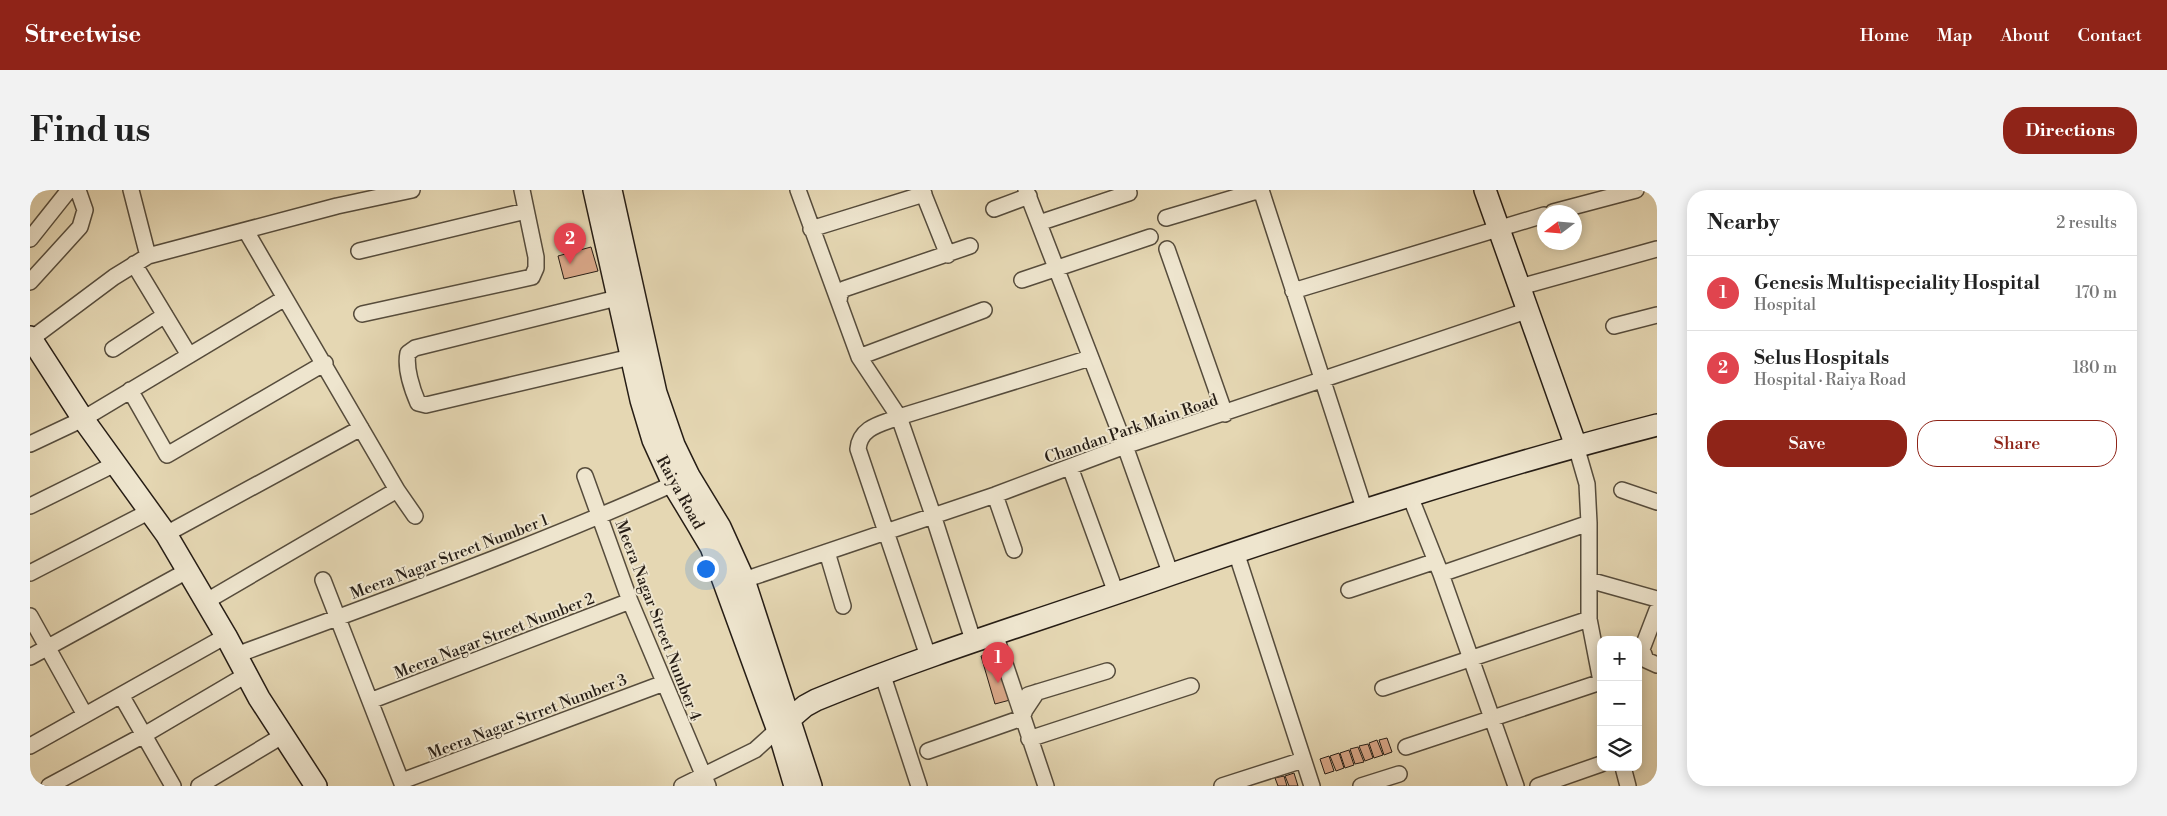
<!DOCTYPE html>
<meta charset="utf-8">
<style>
:root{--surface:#fff;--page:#f2f2f2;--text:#222;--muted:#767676;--line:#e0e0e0;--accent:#8f2418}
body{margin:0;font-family:"Libre Bodoni",serif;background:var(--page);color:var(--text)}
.controls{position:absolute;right:15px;bottom:15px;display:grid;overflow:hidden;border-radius:10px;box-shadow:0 2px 12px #0003}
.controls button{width:45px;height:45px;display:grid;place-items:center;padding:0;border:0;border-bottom:1px solid var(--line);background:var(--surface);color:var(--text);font:25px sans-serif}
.compass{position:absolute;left:1507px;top:15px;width:45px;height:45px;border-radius:50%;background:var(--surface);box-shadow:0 2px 12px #0003;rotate:254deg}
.you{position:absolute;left:675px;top:378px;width:18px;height:18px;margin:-12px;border:4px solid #fff;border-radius:50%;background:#1a73e8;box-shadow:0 0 0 8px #1a73e833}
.badge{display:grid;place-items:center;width:32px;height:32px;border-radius:50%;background:var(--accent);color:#fff;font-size:16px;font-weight:700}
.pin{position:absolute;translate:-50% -41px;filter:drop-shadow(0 1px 2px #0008)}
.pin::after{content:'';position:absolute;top:26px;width:18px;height:15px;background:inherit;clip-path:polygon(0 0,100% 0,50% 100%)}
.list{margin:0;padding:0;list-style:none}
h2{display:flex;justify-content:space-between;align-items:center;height:65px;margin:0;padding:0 20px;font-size:21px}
h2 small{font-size:16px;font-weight:400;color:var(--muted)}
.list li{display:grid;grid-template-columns:32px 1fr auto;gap:15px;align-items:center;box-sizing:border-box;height:75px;padding:0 20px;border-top:1px solid var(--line)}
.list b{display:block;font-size:19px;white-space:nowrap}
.list p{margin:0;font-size:16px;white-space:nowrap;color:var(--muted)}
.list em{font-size:16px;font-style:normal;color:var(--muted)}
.actions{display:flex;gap:10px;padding:15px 20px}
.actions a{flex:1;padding:11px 0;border:1px solid var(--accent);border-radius:20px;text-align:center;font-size:18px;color:var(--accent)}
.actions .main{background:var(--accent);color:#fff}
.icon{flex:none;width:28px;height:28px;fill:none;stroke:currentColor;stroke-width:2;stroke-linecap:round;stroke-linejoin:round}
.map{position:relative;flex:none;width:1627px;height:596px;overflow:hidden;border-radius:20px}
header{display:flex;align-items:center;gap:30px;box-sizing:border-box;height:70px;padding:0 25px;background:var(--accent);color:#fff}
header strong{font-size:24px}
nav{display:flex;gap:28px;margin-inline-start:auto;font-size:18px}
.intro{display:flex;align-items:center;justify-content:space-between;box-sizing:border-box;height:120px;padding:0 30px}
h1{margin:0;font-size:35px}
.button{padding:12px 22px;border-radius:20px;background:var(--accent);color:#fff;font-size:18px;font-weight:700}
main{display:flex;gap:30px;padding:0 30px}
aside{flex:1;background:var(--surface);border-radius:20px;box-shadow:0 2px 12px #0003}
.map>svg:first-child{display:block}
.building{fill:#daa889;stroke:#261d15}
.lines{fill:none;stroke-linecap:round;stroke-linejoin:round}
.street-casing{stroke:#564c3c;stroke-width:18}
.secondary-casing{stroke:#261d15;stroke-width:24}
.street{stroke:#eee5ce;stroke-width:15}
.secondary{stroke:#eee5ce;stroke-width:21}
.labels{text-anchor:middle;stroke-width:4;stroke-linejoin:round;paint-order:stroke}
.street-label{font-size:16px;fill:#261d15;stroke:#eee5ce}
</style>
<header>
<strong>Streetwise</strong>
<nav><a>Home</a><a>Map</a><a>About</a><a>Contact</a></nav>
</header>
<div class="intro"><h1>Find us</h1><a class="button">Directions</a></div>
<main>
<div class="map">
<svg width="1627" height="596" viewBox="0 0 1627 596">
<rect width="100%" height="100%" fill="#e5d7b3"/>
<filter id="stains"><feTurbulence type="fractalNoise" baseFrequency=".004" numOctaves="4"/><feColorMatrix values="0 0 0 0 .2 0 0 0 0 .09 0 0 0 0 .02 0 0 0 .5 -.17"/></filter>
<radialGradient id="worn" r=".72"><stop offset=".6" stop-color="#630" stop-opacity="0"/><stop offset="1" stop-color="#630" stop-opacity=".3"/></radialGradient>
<path class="building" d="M561,57l7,24 -34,8 -6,-23z
M965,462l15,48 -15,4 -14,-48z
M1357,548l5,14 -8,3 -5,-15z
M1347,550l6,15 -9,3 -5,-15z
M1338,554l5,14 -8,3 -6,-15z
M1328,557l6,15 -9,2 -5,-15z
M1319,560l5,15 -9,3 -5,-15z
M1309,563l5,15 -8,3 -6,-15z
M1299,566l5,15 -9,3 -5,-15z
M1264,583l4,13h-9l-4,-10z
M1254,586l3,10h-9l-3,-8z"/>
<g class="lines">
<g class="street-casing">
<path id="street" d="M101,0l17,66
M768,0l61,167 40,60c-18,7 -39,10 -41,32l70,207
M892,0l26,65
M996,0l99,256 46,129
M1231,0l104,321
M964,19l35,-13
M1523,22l83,-22
M1136,28l94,-28
M1009,33l90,-30
M781,39l113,-35
M216,41l39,67
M0,49l39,-49
M1137,59l58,165
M329,61l167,-40
M104,74l55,91
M992,90l128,-43
M0,92l50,-55 5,-17 -7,-20
M1490,97l137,-38
M1263,101l251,-76
M587,108l-202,50 -7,5c-3,14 4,36 10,50l8,2 205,-48
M809,111l1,-7 4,-5 126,-43
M332,124l170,-37 4,-9v-11l-14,-67
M1584,136l43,-11
M1,149l83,-62 34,-21 189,-50 75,-16
M83,159l52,-34
M829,167l125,-47
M100,200l37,65 158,-92
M0,254l53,-25 202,-121 112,192 -192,112
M1546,256l11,38 2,39v96l12,62
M1040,277l46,126
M555,286l45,125 78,185
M367,300l18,26
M1592,300l35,12
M965,305l19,55
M1380,306l31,78 75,212
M0,316l85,-42
M136,344l195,-106
M797,362l16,54
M1206,362l76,234
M0,383l120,-62
M1411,384l148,-51
M293,390l80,206
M714,390l251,-85 130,-49 404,-136
M1559,390l68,19
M1319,400l87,-29
M1627,420l-15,39 4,11 11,5
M0,426l55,99
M965,444l51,152
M943,450l-40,-125 -34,-98 191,-59
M206,465c147,-54 294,-107 437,-171
M0,467l157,-86
M852,483l37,113
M1353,498l206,-69
M91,505l52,91
M998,505l79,-24
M340,511l260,-100
M999,549l162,-53
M0,556l196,-110
M1376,557l195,-65
M898,561l94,-33 3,-8 12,-18
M1593,577l5,19
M372,591l262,-98
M19,596l95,-51 102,-60
M169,596l83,-50
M652,596l73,-36 22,-20
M1192,596l81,-26
M1331,596l38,-12
M1508,596l63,-22"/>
</g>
<g class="secondary-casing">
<path id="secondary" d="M564,0l47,210 12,40 20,44 38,63 70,192 14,47
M581,0l45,203 18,52 15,31 31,51 24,53 67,206
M1455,0l91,256
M0,147l53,82 83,115 60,102 33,62 57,88
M747,540l28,-24 11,-6c116,-48 237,-84 356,-126 160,-55 321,-107 485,-149"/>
</g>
<use href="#street" class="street"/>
<use href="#secondary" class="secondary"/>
</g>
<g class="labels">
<g class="street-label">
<text transform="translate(1101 238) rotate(-19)" y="6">Chandan Park Main Road</text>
<text transform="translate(651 302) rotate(61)" y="6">Raiya Road</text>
<text transform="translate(419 366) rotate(-21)" y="6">Meera Nagar Street Number 1</text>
<text transform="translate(629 430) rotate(69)" y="6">Meera Nagar Street Number 4</text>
<text transform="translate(464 445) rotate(-21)" y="6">Meera Nagar Street Number 2</text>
<text transform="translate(497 526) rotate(-21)" y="6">Meera Nagar Strret Number 3</text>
</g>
</g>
<rect width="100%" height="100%" filter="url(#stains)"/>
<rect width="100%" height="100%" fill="url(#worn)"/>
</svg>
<div class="controls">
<button>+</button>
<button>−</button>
<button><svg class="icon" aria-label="layers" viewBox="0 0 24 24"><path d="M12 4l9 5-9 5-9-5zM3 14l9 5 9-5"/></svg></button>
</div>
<svg class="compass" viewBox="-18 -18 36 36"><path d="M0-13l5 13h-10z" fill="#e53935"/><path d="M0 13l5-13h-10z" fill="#767676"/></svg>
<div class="you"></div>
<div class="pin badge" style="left:968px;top:493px;background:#e0444e">1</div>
<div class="pin badge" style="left:540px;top:74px;background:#e0444e">2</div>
</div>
<aside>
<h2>Nearby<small>2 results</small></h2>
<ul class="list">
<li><span class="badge" style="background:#e0444e">1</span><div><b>Genesis Multispeciality Hospital</b><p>Hospital</p></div><em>170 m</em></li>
<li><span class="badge" style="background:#e0444e">2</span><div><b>Selus Hospitals</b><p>Hospital · Raiya Road</p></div><em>180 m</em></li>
</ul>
<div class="actions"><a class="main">Save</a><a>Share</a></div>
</aside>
</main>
